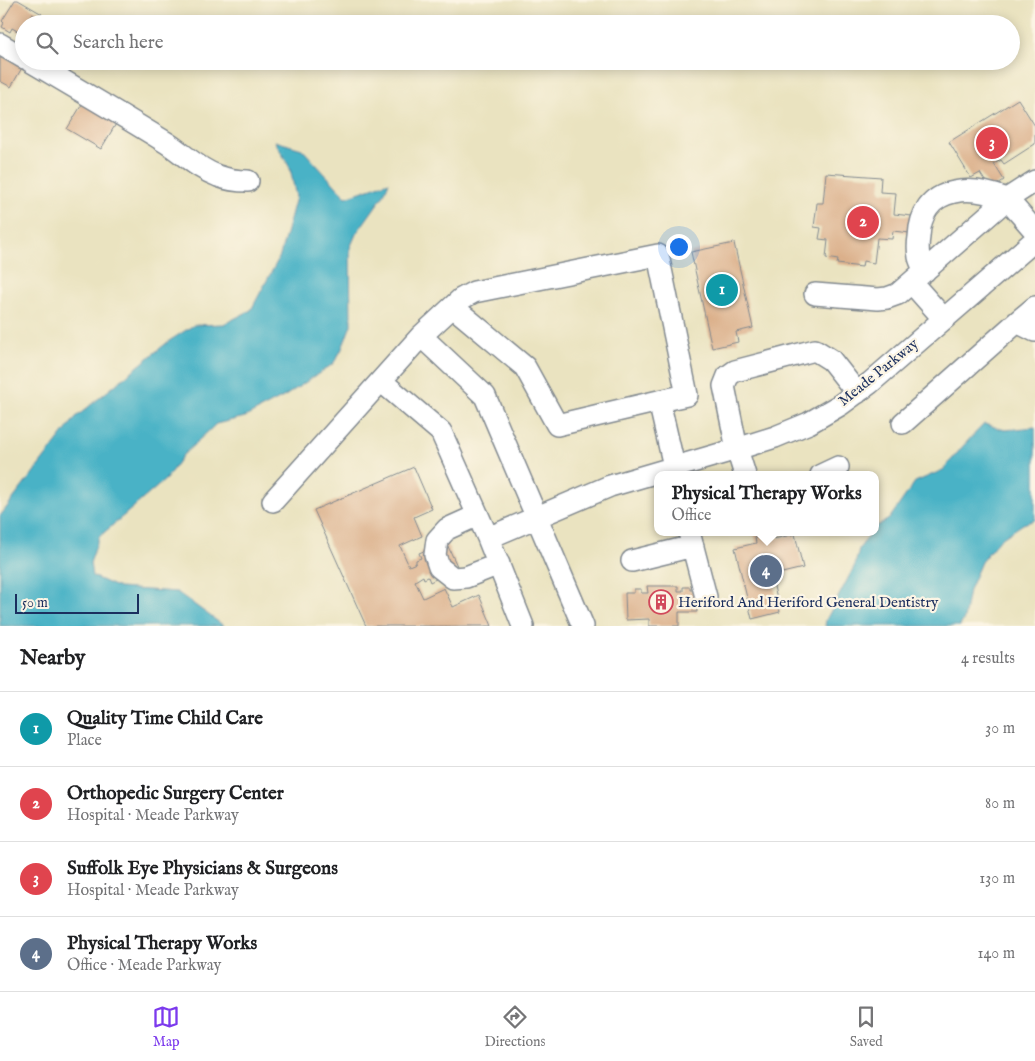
<!DOCTYPE html>
<meta charset="utf-8">
<style>
:root{--surface:#fff;--page:#f6f6f6;--text:#202124;--muted:#757577;--line:#e0e0e0;--accent:#7c3aed}
body{margin:0;font-family:"IM FELL English",serif;background:var(--page);color:var(--text)}
.scale{position:absolute;left:15px;bottom:12px;width:124px;box-sizing:border-box;padding-left:5px;border:2px solid #1b2f5e;border-top:0;font-size:14px;line-height:18px;white-space:nowrap;color:#1b2f5e;-webkit-text-stroke:4px #fcf5e5;paint-order:stroke}
.you{position:absolute;left:678px;top:246px;width:18px;height:18px;margin:-12px;border:4px solid #fff;border-radius:50%;background:#1a73e8;box-shadow:0 0 0 8px #1a73e833}
.badge{display:grid;place-items:center;width:32px;height:32px;border-radius:50%;background:var(--accent);color:#fff;font-size:16px;font-weight:700}
.pin{position:absolute;translate:-50% -50%;border:2px solid #fff;box-shadow:0 1px 5px #0006}
.popup{position:absolute;left:654px;top:471px;width:225px;height:65px;box-sizing:border-box;display:grid;place-content:center;border-radius:10px;background:var(--surface);filter:drop-shadow(0 1px 4px #0005);font-size:16px;white-space:nowrap;color:var(--muted)}
.popup b{font-size:19px;color:var(--text)}
.popup::after{content:'';position:absolute;left:50%;top:100%;margin-left:-10px;border:10px solid transparent;border-top-color:var(--surface)}
.list{margin:0;padding:0;list-style:none}
h2{display:flex;justify-content:space-between;align-items:center;height:65px;margin:0;padding:0 20px;font-size:21px}
h2 small{font-size:16px;font-weight:400;color:var(--muted)}
.list li{display:grid;grid-template-columns:32px 1fr auto;gap:15px;align-items:center;box-sizing:border-box;height:75px;padding:0 20px;border-top:1px solid var(--line)}
.list b{display:block;font-size:19px;white-space:nowrap}
.list p{margin:0;font-size:16px;white-space:nowrap;color:var(--muted)}
.list em{font-size:16px;font-style:normal;color:var(--muted)}
.icon{flex:none;width:28px;height:28px;fill:none;stroke:currentColor;stroke-width:2;stroke-linecap:round;stroke-linejoin:round}
.map{position:relative;flex:none;width:1035px;height:626px;overflow:hidden}
.search{position:absolute;background:var(--surface);box-shadow:0 2px 12px #0003;left:15px;right:15px;top:15px;height:55px;display:flex;align-items:center;gap:12px;box-sizing:border-box;padding:0 18px;border-radius:28px;color:var(--muted);font-size:19px}
.sheet{height:365px;background:var(--surface)}
nav{display:flex;justify-content:space-around;align-items:center;box-sizing:border-box;height:70px;border-top:1px solid var(--line);background:var(--surface);font-size:14px;color:var(--muted)}
nav a{display:grid;justify-items:center;gap:2px}
nav .on{color:var(--accent)}
.map>svg:first-child{display:block}
.water{fill:#48b2c6;stroke:#327092}
.building{fill:#dbb08b}
.lines{fill:none;stroke-linecap:round;stroke-linejoin:round}
.minor-casing{stroke:#82898f;stroke-width:24}
.minor{stroke:#fff;stroke-width:21}
.labels{text-anchor:middle;stroke-width:4.5;stroke-linejoin:round;paint-order:stroke}
.street-label{font-size:15px;fill:#1b2f5e;stroke:#fcf5e5}
.poi-label{font-size:15px;fill:#1b2f5e;stroke:#fcf5e5;text-anchor:start}
</style>
<div class="map">
<svg width="1035" height="626" viewBox="0 0 1035 626">
<rect width="100%" height="100%" fill="#fcf5e5"/>
<filter id="ink" filterUnits="userSpaceOnUse"><feTurbulence type="fractalNoise" baseFrequency=".02" numOctaves="2"/><feDisplacementMap in="SourceGraphic" scale="10" xChannelSelector="R" yChannelSelector="G"/><feConvolveMatrix kernelMatrix="1 2 1 2 8 2 1 2 1" color-interpolation-filters="sRGB"/></filter>
<filter id="wash" filterUnits="userSpaceOnUse"><feTurbulence type="fractalNoise" baseFrequency=".0096" numOctaves="4" result="noise"/><feDisplacementMap in="SourceGraphic" scale="20" xChannelSelector="R" yChannelSelector="G"/><feGaussianBlur stdDeviation="1.12" result="paint"/><feColorMatrix in="noise" values="0 0 0 0 0 0 0 0 0 0 0 0 0 0 0 0 0 1.4 0 .05"/><feComposite in="paint" operator="in"/></filter>
<g filter="url(#wash)">
<rect width="100%" height="100%" fill="#eae3c0"/>
<path class="water" d="M275,141l27,8 44,48 43,-15 -6,14 -27,38 -6,14 1,77 -10,26 -8,13 -48,32 -40,21 -29,7 -33,31 -17,24 -67,58 -9,26 2,13 27,12 58,4 47,34h-224v-110l76,-99 93,-76 25,-16 30,-1 27,-14 29,-54 16,-59 -6,-29z
M984,424l21,6 30,-3v93l-12,4 -25,17 -17,21 -12,28 -5,29 -4,7h-135l1,-6 29,-55 4,-16 12,-17h4v-5l14,-8 26,-37 28,-12 20,-24z"/>
<g id="blocks">
<path class="building" d="M15,0h3l24,14 -3,4 -7,-4 -6,10h-2v4l-3,5 -9,-5 -2,4 -8,-5 2,-4 -2,-2z
M2,56l21,10 -12,21 -11,-6v-22z
M1018,99l17,27v18l-31,20 -3,-4 -7,4 10,16 -14,9 -10,-16 -9,5 -22,-36z
M84,101l33,21 -16,27 -34,-20z
M826,173l55,4 -1,15 16,1 -2,21 18,2 -2,17 -17,-2 -1,8 -15,-1 -3,25 -11,-2 -1,6 -25,-3 1,-4 -12,-2 2,-18 -9,-1 2,-11 -7,-1 3,-24h6z
M734,243l19,85 -17,4 2,10 -26,6 -21,-96z
M414,467l18,42 -18,8 8,19 -22,10 9,20 7,-3v-3l5,-2 -2,-5 27,-11 12,26 -28,14 -2,-5 -4,2 -1,-3 -8,5 8,17 21,-10 9,19 26,-12 13,31h-126l-52,-116z
M754,532h18l2,7 21,-5 8,34 -25,6 1,3 -7,1 8,34 -28,7 -17,-71 21,-5z
M647,586h31v5h5v-4h7v3h6l1,22h-18v14h-30v-7l-23,1 -1,-27h9v-4h7v4h7z"/>
</g>
</g>
<g filter="url(#ink)">
<use href="#blocks" fill-opacity="0" stroke="#82898f" stroke-width="1"/>
<g class="lines">
<g class="minor-casing">
<path id="minor" d="M0,44l24,14
M30,61c46,27 92,54 137,82 17,11 31,26 51,33 10,4 20,5 30,5
M925,271c-2,-4 -5,-9 -6,-14 -1,-6 -1,-14 0,-20 1,-23 11,-40 35,-45 17,-4 37,1 53,7l28,-18
M912,283l31,35
M815,294l63,5 9,-1 11,-4 109,-95 28,32
M453,307l72,60 32,58 102,-24
M1017,322l18,-15
M421,336l64,60 98,230
M381,381l60,51 47,106 35,88
M903,423l114,-101 18,9
M745,475l-8,-26 -13,-63 4,-10 7,-5 80,-21 16,10 26,33
M821,475l17,-8
M273,501l148,-165 40,-37 13,-7 184,-37 29,140 -28,6 17,74
M478,515l-31,14 -10,11 -2,15 4,12 14,11 13,-1 33,-13
M689,532l17,65
M488,538l122,-52 127,-37 38,-12 34,-14 31,-18 30,-22 165,-143
M632,561l61,-15"/>
</g>
<use href="#minor" class="minor"/>
</g>
</g>
<defs>
<g id="building-ring" transform="scale(1.25)"><circle r="9.5" fill="#fcf5e5" stroke="#d1495b" stroke-width="1.5"/><path d="M-4-6H4V6H1V3H-1V6H-4ZM-2.5-4.3h1.7v1.8h-1.7ZM.8-4.3h1.7v1.8H.8ZM-2.5-1h1.7V.8h-1.7ZM.8-1h1.7V.8H.8Z" fill="#d1495b"/></g>
</defs>
<g fill-rule="evenodd">
<use href="#building-ring" x="661" y="602"/>
</g>
<g class="labels">
<g class="street-label">
<text transform="translate(878 372) rotate(-39)" y="5">Meade Parkway</text>
</g>
<g class="poi-label">
<text x="678" y="607">Heriford And Heriford General Dentistry</text>
</g>
</g>
</svg>
<div class="scale">50 m</div>
<div class="you"></div>
<div class="pin badge" style="left:722px;top:290px;background:#0f9aa8">1</div>
<div class="pin badge" style="left:863px;top:222px;background:#e0444e">2</div>
<div class="pin badge" style="left:992px;top:143px;background:#e0444e">3</div>
<div class="pin badge" style="left:766px;top:571px;background:#5c6f8a">4</div>
<div class="popup"><b>Physical Therapy Works</b>Office</div>
<div class="search"><svg class="icon" aria-label="search" viewBox="0 0 24 24"><circle cx="10" cy="10" r="6"/><path d="M15 15l6 6"/></svg>Search here</div>
</div>
<section class="sheet">
<h2>Nearby<small>4 results</small></h2>
<ul class="list">
<li><span class="badge" style="background:#0f9aa8">1</span><div><b>Quality Time Child Care</b><p>Place</p></div><em>30 m</em></li>
<li><span class="badge" style="background:#e0444e">2</span><div><b>Orthopedic Surgery Center</b><p>Hospital · Meade Parkway</p></div><em>80 m</em></li>
<li><span class="badge" style="background:#e0444e">3</span><div><b>Suffolk Eye Physicians &amp; Surgeons</b><p>Hospital · Meade Parkway</p></div><em>130 m</em></li>
<li><span class="badge" style="background:#5c6f8a">4</span><div><b>Physical Therapy Works</b><p>Office · Meade Parkway</p></div><em>140 m</em></li>
</ul>
</section>
<nav>
<a class="on"><svg class="icon" aria-label="map" viewBox="0 0 24 24"><path d="M3 6l6-2 6 2 6-2v14l-6 2-6-2-6 2zM9 4v14M15 6v14"/></svg>Map</a>
<a><svg class="icon" aria-label="directions" viewBox="0 0 24 24"><path d="M12 3l9 9-9 9-9-9zM9 14v-3h6M13 9l2 2-2 2"/></svg>Directions</a>
<a><svg class="icon" aria-label="saved" viewBox="0 0 24 24"><path d="M7 4h10v16l-5-4-5 4z"/></svg>Saved</a>
</nav>
